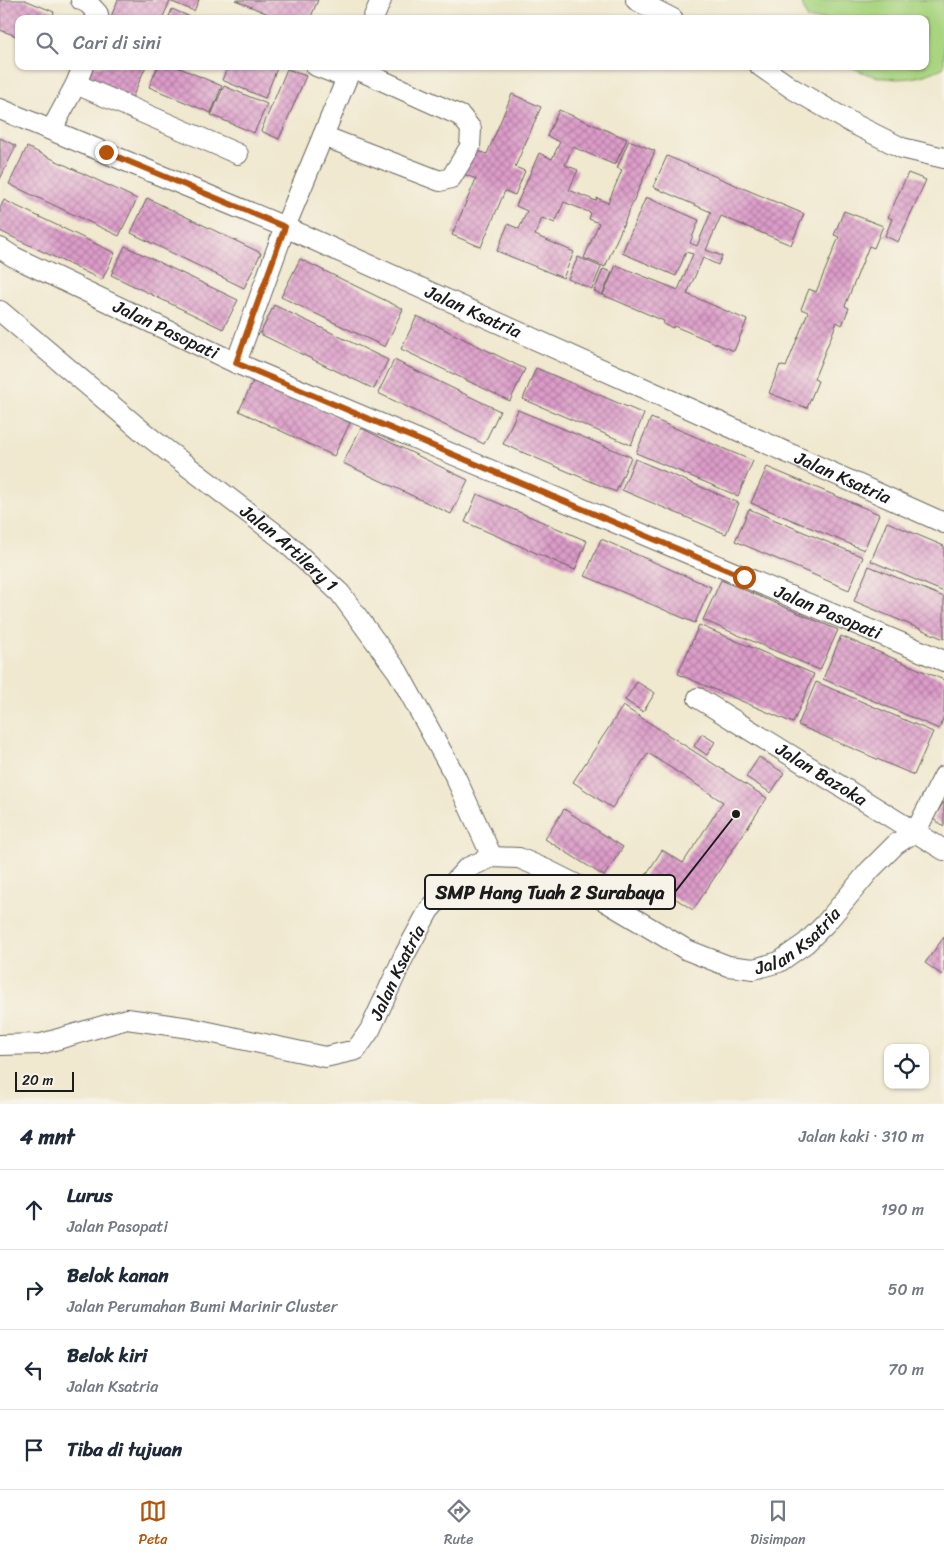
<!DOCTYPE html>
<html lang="id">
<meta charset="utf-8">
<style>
:root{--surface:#fff;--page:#f2f2f3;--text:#1f2937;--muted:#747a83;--line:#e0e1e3;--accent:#b45309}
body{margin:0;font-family:Sriracha,sans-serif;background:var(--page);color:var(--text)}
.controls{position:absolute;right:15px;bottom:15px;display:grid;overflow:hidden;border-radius:10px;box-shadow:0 1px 4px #0004}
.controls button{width:45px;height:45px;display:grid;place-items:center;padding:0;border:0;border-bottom:1px solid var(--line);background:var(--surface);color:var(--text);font:25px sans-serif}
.scale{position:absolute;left:15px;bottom:12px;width:59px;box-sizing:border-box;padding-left:5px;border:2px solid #1c1c1c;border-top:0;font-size:14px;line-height:18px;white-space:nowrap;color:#1c1c1c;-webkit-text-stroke:4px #f7f3e8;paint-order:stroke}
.stop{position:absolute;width:15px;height:15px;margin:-11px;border:4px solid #b45309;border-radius:50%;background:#fff}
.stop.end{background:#b45309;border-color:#fff;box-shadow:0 1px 5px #0008}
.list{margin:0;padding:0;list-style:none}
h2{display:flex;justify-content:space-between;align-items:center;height:65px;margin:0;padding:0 20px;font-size:21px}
h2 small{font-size:16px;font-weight:400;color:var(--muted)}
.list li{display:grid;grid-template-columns:32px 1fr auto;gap:15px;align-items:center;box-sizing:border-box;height:80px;padding:0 20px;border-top:1px solid var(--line)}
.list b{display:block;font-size:19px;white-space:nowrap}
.list p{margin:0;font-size:16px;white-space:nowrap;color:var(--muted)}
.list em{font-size:16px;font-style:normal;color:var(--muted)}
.icon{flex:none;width:28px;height:28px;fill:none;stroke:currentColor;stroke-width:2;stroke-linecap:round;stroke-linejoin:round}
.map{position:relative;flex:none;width:944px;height:1104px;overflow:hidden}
.search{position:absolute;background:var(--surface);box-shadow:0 1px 4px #0004;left:15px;right:15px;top:15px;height:55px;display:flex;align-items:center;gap:12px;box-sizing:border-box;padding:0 18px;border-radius:10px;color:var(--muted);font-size:19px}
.sheet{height:385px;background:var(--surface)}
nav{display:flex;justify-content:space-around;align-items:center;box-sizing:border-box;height:70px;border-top:1px solid var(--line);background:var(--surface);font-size:14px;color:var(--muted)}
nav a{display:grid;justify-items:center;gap:2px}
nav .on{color:var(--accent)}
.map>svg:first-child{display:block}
.green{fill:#a9d480;stroke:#62784e}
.building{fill:url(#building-cross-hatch)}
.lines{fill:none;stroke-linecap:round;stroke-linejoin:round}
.minor-casing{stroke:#66635b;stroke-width:22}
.minor{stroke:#fff;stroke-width:20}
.route{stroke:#b45309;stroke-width:6}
.labels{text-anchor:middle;stroke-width:4;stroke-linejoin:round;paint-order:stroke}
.street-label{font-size:18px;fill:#1c1c1c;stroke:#f7f3e8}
.leader{fill:none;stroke:#1c1c1c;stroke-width:2}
.callout-dot{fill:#1c1c1c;stroke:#f7f3e8;stroke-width:2}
.callout{fill:#f7f3e8;stroke:#1c1c1c;stroke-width:2}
.callout-label{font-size:19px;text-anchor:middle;font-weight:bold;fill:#1c1c1c}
</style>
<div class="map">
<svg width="944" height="1104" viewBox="0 0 944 1104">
<defs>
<pattern id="building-cross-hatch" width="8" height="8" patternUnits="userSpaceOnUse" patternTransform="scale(1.25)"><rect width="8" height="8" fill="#dc9cc9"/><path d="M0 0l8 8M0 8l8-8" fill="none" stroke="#b27ea2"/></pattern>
</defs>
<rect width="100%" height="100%" fill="#f7f3e8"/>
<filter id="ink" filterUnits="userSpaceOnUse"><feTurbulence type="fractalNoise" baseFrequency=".02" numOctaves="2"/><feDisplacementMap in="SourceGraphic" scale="10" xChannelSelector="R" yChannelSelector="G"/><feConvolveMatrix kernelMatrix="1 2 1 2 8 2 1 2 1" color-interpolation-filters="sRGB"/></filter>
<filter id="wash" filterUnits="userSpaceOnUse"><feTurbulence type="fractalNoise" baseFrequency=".0096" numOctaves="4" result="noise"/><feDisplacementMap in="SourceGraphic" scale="20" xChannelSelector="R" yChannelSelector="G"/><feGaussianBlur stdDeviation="1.12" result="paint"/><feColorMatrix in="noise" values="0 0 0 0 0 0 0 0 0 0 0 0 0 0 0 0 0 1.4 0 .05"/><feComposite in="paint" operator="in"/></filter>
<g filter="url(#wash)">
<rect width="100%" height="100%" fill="#f0e8cf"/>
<path class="green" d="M801,0h143v67c-30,16 -65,16 -94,-1h75v-47h-118z"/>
<g id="blocks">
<path class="building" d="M0,0h25l29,12 -2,7h-33v18l-19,-7z
M118,0h81l-5,11 -24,-10 -8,18h-52z
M235,0h83l-8,19h-30z
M172,9l23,10h-27z
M90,66h56l-17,39 -47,-20z
M158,66h17l47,20 -11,27 -62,-26z
M228,66h50l-13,32 -43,-18z
M287,69l19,7 -27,63 -18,-8z
M224,86l43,18 -13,29 -43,-18z
M512,94l29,13 -26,60 10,4 -10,24 -10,-4 -24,56 -29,-12 24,-56 -15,-6 11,-24 15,5z
M559,110l68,29 -12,26 -42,-18 -8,18 13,5 -9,20 27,11 1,-3 11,5 14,-33 -5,-2 12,-28 26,11 -50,116 -21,-9 15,-35 -10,-4 2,-6 -27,-11 -9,21 -13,-5 -7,17 39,17 -11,26 -66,-27 11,-27 11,5 8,-18 -11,-5 23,-53 13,6 8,-17 -13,-6z
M0,138l16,8 -16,33z
M27,147l110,52 -18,37 -110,-52z
M667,156l137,58 -13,31 -70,-29 -15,34 16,6 -4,9 -15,-7 -16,36 60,26 -13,31 -60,-25 -1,2 -10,-4 1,-3 -61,-26 13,-30 62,25 15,-36 -7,-2 -10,24 -54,-23 24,-56 53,23 -9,23 7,3 14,-34 -58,-25z
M908,173l18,7 -28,62 -13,-6 7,-17 -4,-2z
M147,198l114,55 -17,35 -113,-55z
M4,200l111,53 -13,27 -102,-49v-23z
M844,211l39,15 -9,22 -5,-2 -24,60 4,2 -7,17 -5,-3 -23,57 4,2 -11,27 -38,-15 11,-28 6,2 22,-55 -7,-3 8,-20 7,3 23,-55 -5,-2z
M125,246l113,54 -15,29 -112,-54z
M578,257l23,10 -9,22 -24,-10z
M300,259l103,50 -18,38 -104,-50z
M603,269l9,3 -10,23 -8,-4z
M274,305l114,55 -14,29 -114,-55z
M417,316l108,53 -15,32 -109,-52z
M394,360l106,51 -16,33 -106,-51z
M536,368l108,46 -13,31 -108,-46z
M255,377l95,46 -16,33 -95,-45z
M518,410l113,47 -15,35 -113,-48z
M651,418l102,43 -15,35 -102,-43z
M361,428l107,52 -17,34 -108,-51z
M635,459l104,44 -13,31 -104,-44z
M767,467l112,47 -15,36 -113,-47z
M477,494l110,47 -12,29 -110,-48z
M749,509l114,48 -14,33 -114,-49z
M887,522l57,24v46l-73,-31z
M601,539l110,48 -16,36 -110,-47z
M869,566l75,31v42l-90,-38z
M721,580l117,50 -18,40 -117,-50z
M699,625l115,49 -21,49 -115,-49z
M841,636l103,44v36l-5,13 -116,-50z
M637,682l18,11 -12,19 -18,-12z
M816,682l117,50 -19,43 -116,-50z
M623,706l144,92 -74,112 -49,-32 18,-28 21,13 40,-61 -75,-49 -36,55 -39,-26z
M702,734l13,8 -8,13 -13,-9z
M759,757l25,16 -13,20 -25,-16z
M944,802v24l-11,-7z
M564,809l59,38 -19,29 -59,-37z
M944,937v35l-2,3 -17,-12z"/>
</g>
</g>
<g filter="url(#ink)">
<use href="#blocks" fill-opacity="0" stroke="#66635b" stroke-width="1"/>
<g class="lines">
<g class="minor-casing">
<g id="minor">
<path d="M81,0l7,3 10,11v5"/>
<path d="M636,0l37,19"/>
<path d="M373,19l8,-19"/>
<path d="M316,66l31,12"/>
<path d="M760,66l33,23 59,34 50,25 42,10"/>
<path d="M76,84l162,70"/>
<path id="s1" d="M0,109l285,118 659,296"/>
<path d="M52,129l24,-45 7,-18"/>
<path d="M323,136l117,45 11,-3 19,-31 1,-18 -10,-13 -109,-49"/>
<path id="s2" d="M0,248l14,9 222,106 708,298"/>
<path id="s3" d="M0,311l148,125 133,102 59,55 58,79 57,104 37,81"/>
<path d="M236,363l49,-136 67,-161"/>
<path id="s4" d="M698,698l246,152"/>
<path id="s5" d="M0,1045l41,-1 86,-25 63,9 135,29 31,-7 14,-20 34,-74 25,-46 38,-42 25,-11 27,1 28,12 36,18 104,62 41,16 26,3 25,-7 27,-19 19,-19 45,-54 26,-26 20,-13 28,-55"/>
</g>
</g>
<use href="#minor" class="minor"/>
</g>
</g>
<g class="lines" filter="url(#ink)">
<path class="route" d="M106,152l179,75 -49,136 508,214"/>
</g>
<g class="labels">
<g class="street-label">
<text dy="6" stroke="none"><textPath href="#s1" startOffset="515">Jalan Ksatria</textPath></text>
<text dy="6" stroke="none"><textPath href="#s2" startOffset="185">Jalan Pasopati</textPath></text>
<text dy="6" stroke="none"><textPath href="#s1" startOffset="920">Jalan Ksatria</textPath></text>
<text dy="6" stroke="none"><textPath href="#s3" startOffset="374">Jalan Artilery 1</textPath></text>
<text dy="6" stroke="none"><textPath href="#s2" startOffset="905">Jalan Pasopati</textPath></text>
<text dy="6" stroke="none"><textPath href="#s4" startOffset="145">Jalan Bazoka</textPath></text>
<text dy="6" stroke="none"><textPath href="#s5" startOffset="948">Jalan Ksatria</textPath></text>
<text dy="6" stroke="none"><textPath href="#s5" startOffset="452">Jalan Ksatria</textPath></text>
</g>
</g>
<path class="leader" d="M736 814L675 892"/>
<circle class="callout-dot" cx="736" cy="814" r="5"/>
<rect class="callout" x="425" y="875" width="250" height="34" rx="5"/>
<g class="callout-label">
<text x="550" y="899">SMP Hang Tuah 2 Surabaya</text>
</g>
</svg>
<div class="controls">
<button><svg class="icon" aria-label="locate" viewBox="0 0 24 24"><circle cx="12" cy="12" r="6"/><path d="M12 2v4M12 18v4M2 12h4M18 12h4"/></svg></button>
</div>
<div class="scale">20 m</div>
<div class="stop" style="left:744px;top:577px"></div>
<div class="stop end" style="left:106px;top:152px"></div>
<div class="search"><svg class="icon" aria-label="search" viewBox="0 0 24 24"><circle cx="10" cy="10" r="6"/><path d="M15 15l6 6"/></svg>Cari di sini</div>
</div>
<section class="sheet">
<h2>4 mnt<small>Jalan kaki · 310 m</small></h2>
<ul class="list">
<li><svg class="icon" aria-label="ahead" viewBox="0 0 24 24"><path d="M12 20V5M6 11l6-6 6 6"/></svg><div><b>Lurus</b><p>Jalan Pasopati</p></div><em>190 m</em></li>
<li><svg class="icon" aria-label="right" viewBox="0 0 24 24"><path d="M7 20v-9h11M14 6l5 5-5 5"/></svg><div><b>Belok kanan</b><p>Jalan Perumahan Bumi Marinir Cluster</p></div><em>50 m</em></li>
<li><svg class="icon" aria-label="left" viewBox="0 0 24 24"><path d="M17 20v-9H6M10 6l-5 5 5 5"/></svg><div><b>Belok kiri</b><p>Jalan Ksatria</p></div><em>70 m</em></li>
<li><svg class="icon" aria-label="arrive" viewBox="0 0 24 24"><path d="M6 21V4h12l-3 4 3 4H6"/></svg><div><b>Tiba di tujuan</b></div></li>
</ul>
</section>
<nav>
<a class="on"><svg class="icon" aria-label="map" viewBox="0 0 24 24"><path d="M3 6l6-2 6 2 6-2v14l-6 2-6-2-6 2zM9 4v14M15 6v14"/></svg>Peta</a>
<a><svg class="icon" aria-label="directions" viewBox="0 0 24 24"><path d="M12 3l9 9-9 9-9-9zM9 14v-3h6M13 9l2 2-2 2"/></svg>Rute</a>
<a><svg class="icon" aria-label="saved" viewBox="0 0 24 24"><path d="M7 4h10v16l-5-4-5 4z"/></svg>Disimpan</a>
</nav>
